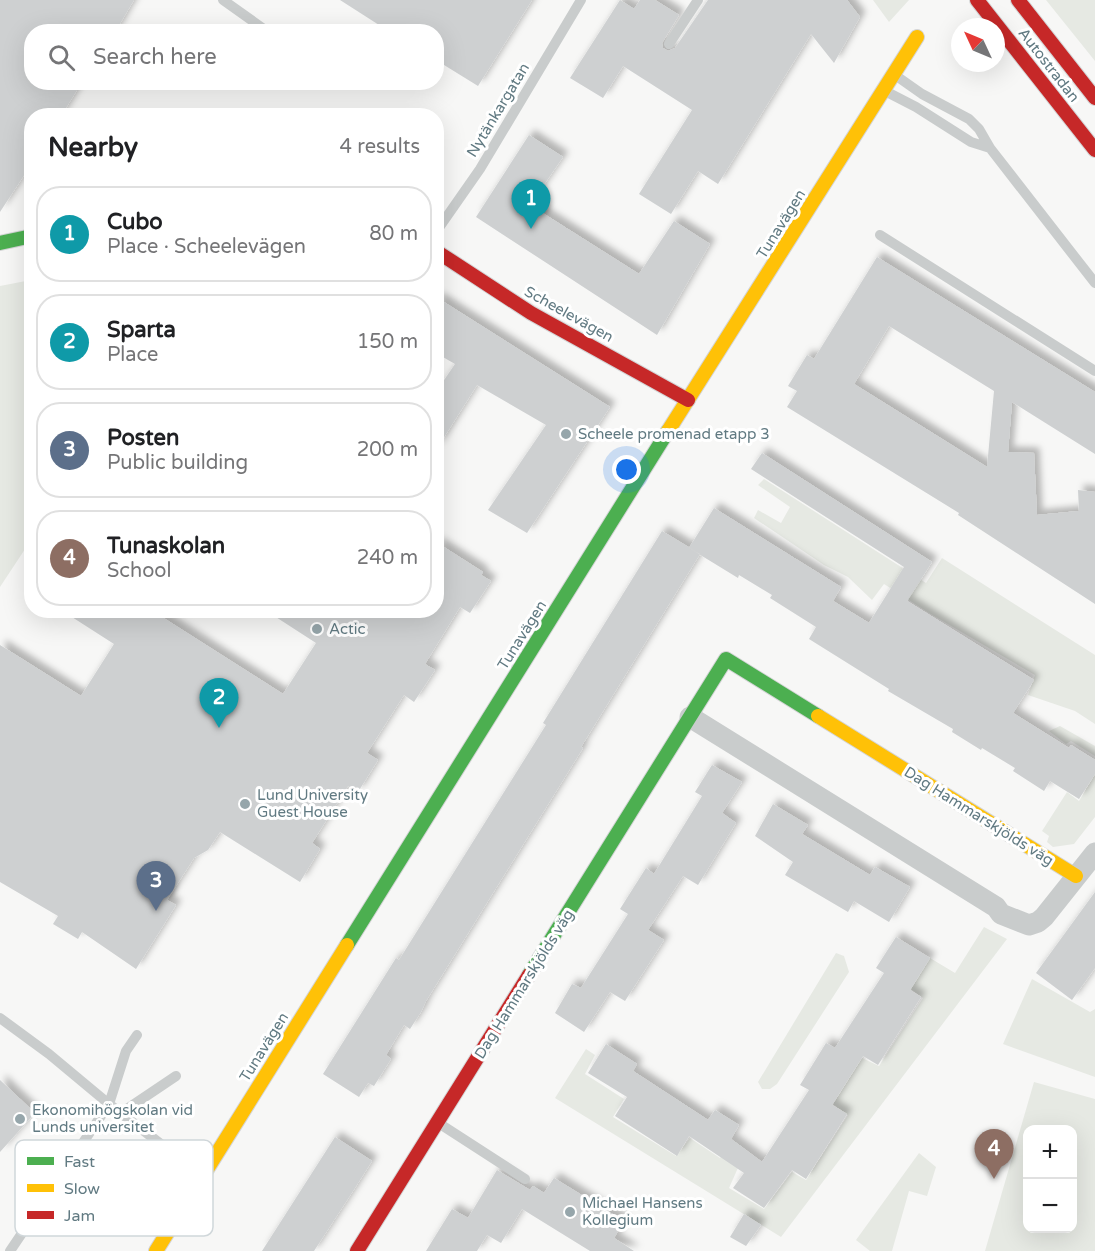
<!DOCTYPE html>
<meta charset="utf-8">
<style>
:root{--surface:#fff;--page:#f2f2f2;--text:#202124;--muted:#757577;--line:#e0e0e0;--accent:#2563eb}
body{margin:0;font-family:"Varela Round",sans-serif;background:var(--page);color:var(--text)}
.controls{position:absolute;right:18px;bottom:18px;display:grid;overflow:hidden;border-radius:12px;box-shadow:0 6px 24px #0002}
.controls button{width:54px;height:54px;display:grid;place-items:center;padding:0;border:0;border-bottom:2px solid var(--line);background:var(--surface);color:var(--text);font:30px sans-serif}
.compass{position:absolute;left:951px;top:18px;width:54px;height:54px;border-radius:50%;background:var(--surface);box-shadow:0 6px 24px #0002;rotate:314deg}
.you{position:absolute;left:627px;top:470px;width:21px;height:21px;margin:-15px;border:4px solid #fff;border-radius:50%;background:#1a73e8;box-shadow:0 0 0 9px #1a73e833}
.badge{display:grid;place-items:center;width:39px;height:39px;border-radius:50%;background:var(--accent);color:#fff;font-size:20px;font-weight:700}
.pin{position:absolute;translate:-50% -50px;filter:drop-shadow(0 2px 3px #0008)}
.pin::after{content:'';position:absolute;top:32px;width:21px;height:18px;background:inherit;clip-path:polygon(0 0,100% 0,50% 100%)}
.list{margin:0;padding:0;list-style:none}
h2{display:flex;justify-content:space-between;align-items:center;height:78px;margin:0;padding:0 24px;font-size:26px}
h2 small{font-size:20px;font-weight:400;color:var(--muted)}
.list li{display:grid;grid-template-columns:39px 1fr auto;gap:18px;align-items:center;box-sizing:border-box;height:96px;margin:0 12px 12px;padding:0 12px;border:2px solid var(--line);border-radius:24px}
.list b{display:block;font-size:22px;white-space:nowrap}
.list p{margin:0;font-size:20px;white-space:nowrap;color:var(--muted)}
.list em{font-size:20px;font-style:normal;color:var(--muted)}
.icon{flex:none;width:33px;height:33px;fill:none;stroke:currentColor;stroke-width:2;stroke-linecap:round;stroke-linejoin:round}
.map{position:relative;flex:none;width:1095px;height:1251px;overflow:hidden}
.search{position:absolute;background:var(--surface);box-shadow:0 6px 24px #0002;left:24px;top:24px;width:420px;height:66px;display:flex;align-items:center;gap:15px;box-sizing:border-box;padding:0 21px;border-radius:24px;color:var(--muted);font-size:22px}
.panel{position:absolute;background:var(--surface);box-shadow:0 6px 24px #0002;left:24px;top:108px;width:420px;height:510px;border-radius:24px}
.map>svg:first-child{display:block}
.green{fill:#e6e9e3;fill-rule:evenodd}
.building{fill:#ced0d1;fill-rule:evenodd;filter:url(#shadow)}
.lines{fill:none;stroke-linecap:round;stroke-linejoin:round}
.fast-casing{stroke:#d4d5d6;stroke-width:16}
.slow-casing{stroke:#d4d5d6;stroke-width:16}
.jam-casing{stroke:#d4d5d6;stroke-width:16}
.lane{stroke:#c9cccc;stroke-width:10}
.street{stroke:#c9cccc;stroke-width:21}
.fast{stroke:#4caf50;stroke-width:14}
.slow{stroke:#ffc107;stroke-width:14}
.jam{stroke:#c62828;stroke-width:14}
.poi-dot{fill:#96a6ab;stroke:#fff;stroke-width:2}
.labels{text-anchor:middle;stroke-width:6;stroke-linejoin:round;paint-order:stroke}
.street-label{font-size:15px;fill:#617a82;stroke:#fff}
.poi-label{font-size:15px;fill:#617a82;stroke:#fff;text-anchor:start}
.key{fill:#fff;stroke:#d0d7da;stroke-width:1.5}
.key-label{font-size:16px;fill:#617a82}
</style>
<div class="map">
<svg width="1095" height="1251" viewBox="0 0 1095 1251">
<defs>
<filter id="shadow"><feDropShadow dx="5.5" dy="-5.5" stdDeviation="3" flood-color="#0004"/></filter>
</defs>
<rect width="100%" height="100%" fill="#f7f7f6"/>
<path class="green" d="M873,0h36l-20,22z
M1046,0h49v61z
M31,280v260l-31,47v-301z
M764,479l162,104 16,-25 153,97v69l-20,-13 -47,-16 7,-20 -106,-62 -45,-29 -12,16 -24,-23 -24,-12 -70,-47 4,-8 23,13 9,-16 -32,-22z
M1060,726l35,20v10l-24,-15 -5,3 -17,-13z
M1095,774v43l-21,27 -21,3 -6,-5 2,-6 -7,-5 25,-39 12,9z
M984,927l23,12 -226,298 -226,-139 31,-49 9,6 -10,19 39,25 -11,18 63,39 14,-18 30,20 6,-8 15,11 -12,27 35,21 28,-37 14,8 42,-65 -15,-11 29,-46 17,8 44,-68 -12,-9 19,-31 25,15z
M836,953l8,3 5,16 -72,112 -7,5h-8l-4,-7z
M1032,979l58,33 5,-3v68l-92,-33z
M1034,1082l61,17v152h-110zM1028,1130h44v98h-44z
M919,1153l17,14 -9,29 -18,-5 -17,60h-22l-14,-11z"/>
<path class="building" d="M0,0h134l-19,32h-83v50h50l-21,34h-29v47l-32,49z
M340,0h192l-54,86 -42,-26v-28h-46z
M620,0l14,9 6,-9h15l24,15 -17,28 1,5 5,3 7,-3 33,-48h139l13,17 -26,46 -23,-29 -93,150 -20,-13 -27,43 -32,-20 53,-84 -69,-44 -20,32 -33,-20z
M529,135l34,22 -33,48 109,69 35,-53 36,23 -53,91 -181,-118z
M877,257l218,135v62l-83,-52 -4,50 26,1 3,62 42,-4 -1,-21 17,2v112l-137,-89 1,-2 -172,-106 10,-16 -9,-5 19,-31 7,4zM889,326l105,65 -7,76 -133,-83z
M436,297l174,110 -83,126 -39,-23 58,-85 -69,-40 -41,65v-58l19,-28 -19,-11z
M762,453l170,109 -25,39 127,79 -21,33 56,35 2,-3 24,15v14l-16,25 -29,-18 -6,10 -31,-20 2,-3 -33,-20 -1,2 -29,-18 1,-3 -65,-38 1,-2 -80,-50 7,-12 -46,-29 2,-3 -33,-20 -1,3 -49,-30 25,-40 127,79 -8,14 36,22 35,-56 -153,-98z
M662,531l38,23 -119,193 2,1 -157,253 -5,11 -11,17 -6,-4 -18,30 5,4 -17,27 -6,-3 -9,14 -36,-23 73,-116 3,2 147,-235 -3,-2z
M436,542l47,30 -2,3 10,6 -21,32 -10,-6 -35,57 10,6 -21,32 -10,-7 -37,58 11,7 -20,32 -10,-6 -36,57 8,6 -20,33 -80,-50 -12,18 -14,8 -27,42 9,5 -40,64 -54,-37 -4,7 -25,-15 5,-8 -58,-34v-237l81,51 33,-52 -53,-34h90l132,84 33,-51 -51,-33h171z
M712,765l30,17 -20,31 14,10 -38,62 -15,-9 -35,54 16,10 -39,61 -15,-9 -26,40 -29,-19 17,-29 9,4 47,-74 -8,-5 26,-41 8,6 48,-78 -7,-4z
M773,804l35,21 -6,9 68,41 5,-8 35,20 -21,35 -35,-21 -6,11 -63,-37 8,-13 -38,-26z
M1095,892v76l-23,32 -36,-27z
M896,937l34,21 -20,32 11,7 -43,68 -15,-9 -31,49 15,9 -41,65 -14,-9 -28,38 -31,-20 11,-15 -55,-37 -12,20 -62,-40 12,-19 -39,-24 18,-29 31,20 -4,7 75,49 7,-10 24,15 -8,14 31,23 47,-72 -9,-5 26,-42 9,5 49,-75 -8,-5z
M0,1080l35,33 -35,39z
M335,1137l37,24 -19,30 -39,60h-52z
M497,1170l33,20 3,-4 11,7 10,-15 70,43 -10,17 20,13h-44l-68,-42 -21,34 -14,-8 -10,16h-51l26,-42 16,9z
M744,1214l17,11 -15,21 -16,-9z"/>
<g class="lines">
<g class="fast-casing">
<path id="fast" d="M0,243l32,-7
M347,945l321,-514
M529,975l197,-316 92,57"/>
</g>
<g class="slow-casing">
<path id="slow" d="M668,431l249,-394
M818,716l258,160
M156,1251l191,-306"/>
</g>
<g class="jam-casing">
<path id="jam" d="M977,0l118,150
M1018,0l77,98
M436,251l95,62 157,87
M357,1251l172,-276"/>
</g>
<path class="lane" d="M223,0l45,32
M669,44l29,-44
M895,75l27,19 47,25 10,10 11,19 105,135
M885,91l31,16 55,35 19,6
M436,232l44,-63 101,-169
M880,235l215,136
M0,1018l49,36 60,50 17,-53 11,-16
M121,1113l55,-37
M440,1124l85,55
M10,1251l99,-147 92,71"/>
<path class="street" d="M690,717l306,190 5,7 28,11 9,-3 6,-5 51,-64"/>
<use href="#fast" class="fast"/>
<use href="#slow" class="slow"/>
<use href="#jam" class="jam"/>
</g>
<g class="poi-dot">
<circle cx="566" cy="434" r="6"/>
<circle cx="317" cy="629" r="6"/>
<circle cx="245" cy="804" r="6"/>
<circle cx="20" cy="1119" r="6"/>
<circle cx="570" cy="1212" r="6"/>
</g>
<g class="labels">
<g class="street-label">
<text transform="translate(1049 65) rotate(52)" y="5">Autostradan</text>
<text transform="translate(498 110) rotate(-59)" y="5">Nytänkargatan</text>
<text transform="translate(781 224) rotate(-58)" y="5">Tunavägen</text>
<text transform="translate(569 314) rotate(29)" y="5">Scheelevägen</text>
<text transform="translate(522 635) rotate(-58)" y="5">Tunavägen</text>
<text transform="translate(979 816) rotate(32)" y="5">Dag Hammarskjölds väg</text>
<text transform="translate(524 984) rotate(-58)" y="5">Dag Hammarskjölds väg</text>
<text transform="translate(264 1047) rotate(-58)" y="5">Tunavägen</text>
</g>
<g class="poi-label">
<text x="578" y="439">Scheele promenad etapp 3</text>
<text x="329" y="634">Actic</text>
<text x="257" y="800">Lund University<tspan x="257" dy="17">Guest House</tspan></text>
<text x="32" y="1115">Ekonomihögskolan vid<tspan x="32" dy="17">Lunds universitet</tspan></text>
<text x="582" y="1208">Michael Hansens<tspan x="582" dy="17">Kollegium</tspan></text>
</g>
</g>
<rect x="15" y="1140" width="198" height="96" rx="9" class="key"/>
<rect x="27" y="1157" width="27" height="8" fill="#4caf50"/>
<rect x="27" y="1184" width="27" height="8" fill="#ffc107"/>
<rect x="27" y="1211" width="27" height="8" fill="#c62828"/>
<g class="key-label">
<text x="64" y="1167">Fast</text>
<text x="64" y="1194">Slow</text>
<text x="64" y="1221">Jam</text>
</g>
</svg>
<div class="controls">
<button>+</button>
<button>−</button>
</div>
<svg class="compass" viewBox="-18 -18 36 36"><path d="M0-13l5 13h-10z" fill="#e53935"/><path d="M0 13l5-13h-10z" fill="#757577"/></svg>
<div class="you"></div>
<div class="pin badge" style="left:531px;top:229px;background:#0f9aa8">1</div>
<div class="pin badge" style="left:219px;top:728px;background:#0f9aa8">2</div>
<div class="pin badge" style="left:156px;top:911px;background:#5c6f8a">3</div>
<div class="pin badge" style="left:994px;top:1179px;background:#8d6e63">4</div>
<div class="search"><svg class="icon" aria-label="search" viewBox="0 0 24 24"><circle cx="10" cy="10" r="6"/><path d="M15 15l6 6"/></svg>Search here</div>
<section class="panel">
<h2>Nearby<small>4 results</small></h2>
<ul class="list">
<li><span class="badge" style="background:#0f9aa8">1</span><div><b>Cubo</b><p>Place · Scheelevägen</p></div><em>80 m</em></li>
<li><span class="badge" style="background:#0f9aa8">2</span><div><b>Sparta</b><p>Place</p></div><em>150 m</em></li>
<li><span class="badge" style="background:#5c6f8a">3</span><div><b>Posten</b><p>Public building</p></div><em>200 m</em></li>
<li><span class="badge" style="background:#8d6e63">4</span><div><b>Tunaskolan</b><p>School</p></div><em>240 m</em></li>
</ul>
</section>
</div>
